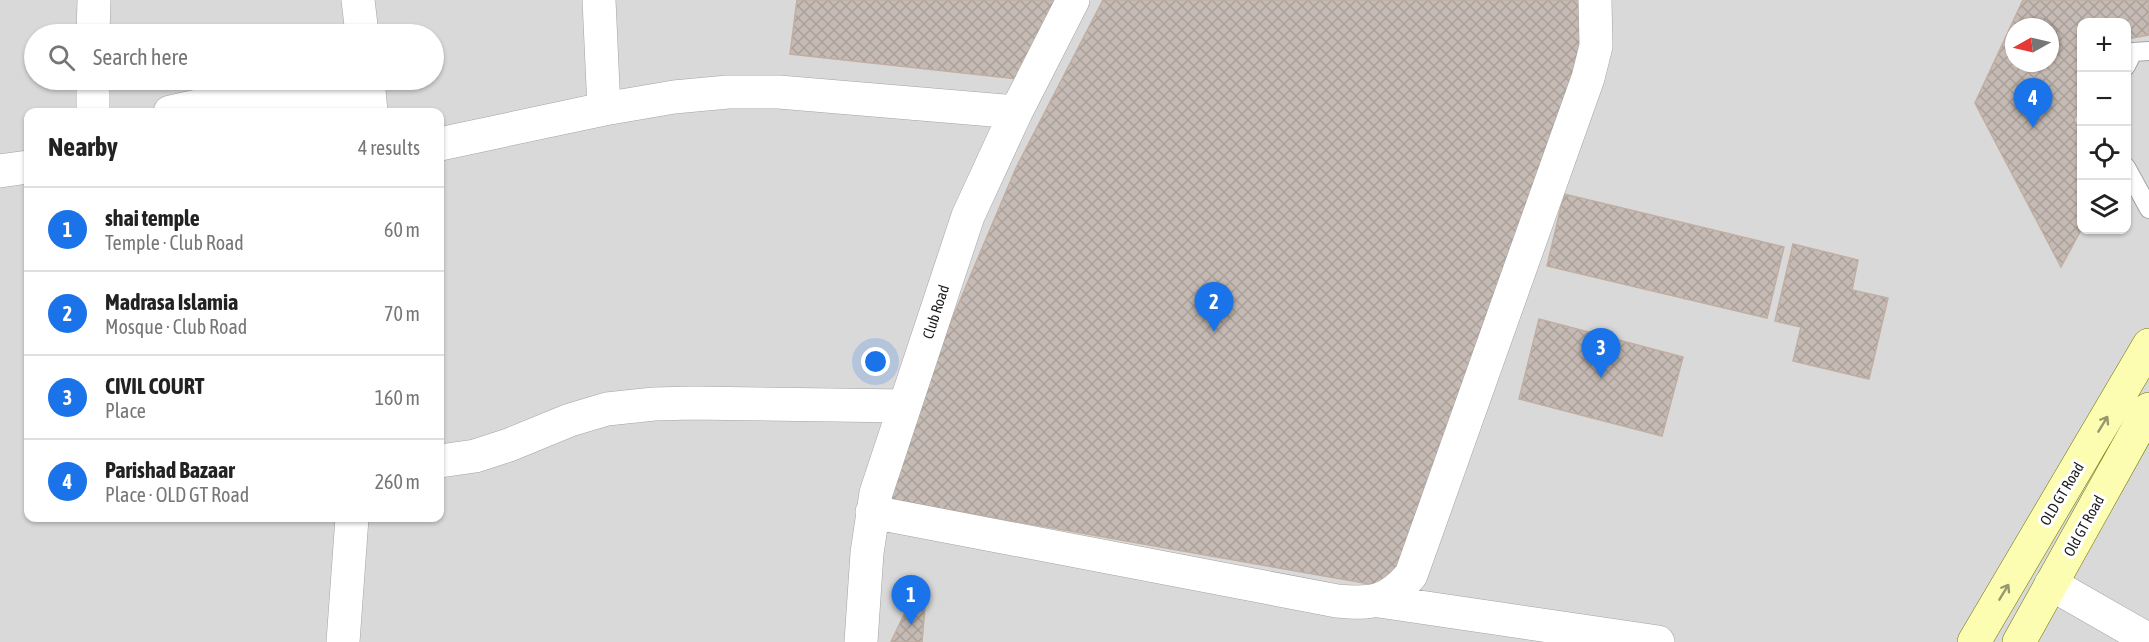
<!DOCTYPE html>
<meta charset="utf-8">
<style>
:root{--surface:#fff;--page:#f2f2f2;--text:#222;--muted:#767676;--line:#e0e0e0;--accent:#1a73e8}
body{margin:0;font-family:"Asap Condensed",sans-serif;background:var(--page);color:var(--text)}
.controls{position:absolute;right:18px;top:18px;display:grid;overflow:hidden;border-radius:12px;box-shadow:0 2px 4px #0004}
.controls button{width:54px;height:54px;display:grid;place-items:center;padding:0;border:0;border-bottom:2px solid var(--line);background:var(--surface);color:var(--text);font:30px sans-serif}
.compass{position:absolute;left:2005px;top:18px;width:54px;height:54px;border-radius:50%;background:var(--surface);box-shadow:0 2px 4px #0004;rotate:262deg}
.you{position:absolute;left:876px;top:362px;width:21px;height:21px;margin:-15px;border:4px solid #fff;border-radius:50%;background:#1a73e8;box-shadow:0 0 0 9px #1a73e833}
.badge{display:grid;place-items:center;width:39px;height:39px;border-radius:50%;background:var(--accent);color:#fff;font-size:20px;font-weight:700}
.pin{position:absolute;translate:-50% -50px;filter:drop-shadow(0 2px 3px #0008)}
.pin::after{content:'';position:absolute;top:32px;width:21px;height:18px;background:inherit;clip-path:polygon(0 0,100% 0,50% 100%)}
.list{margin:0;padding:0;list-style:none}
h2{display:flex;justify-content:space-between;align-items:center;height:78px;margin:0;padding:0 24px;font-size:26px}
h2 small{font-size:20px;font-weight:400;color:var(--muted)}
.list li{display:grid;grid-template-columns:39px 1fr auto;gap:18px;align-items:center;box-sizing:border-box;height:84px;padding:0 24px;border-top:2px solid var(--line)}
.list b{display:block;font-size:22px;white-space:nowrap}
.list p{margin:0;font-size:20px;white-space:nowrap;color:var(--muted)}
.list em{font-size:20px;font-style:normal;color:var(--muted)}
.icon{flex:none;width:33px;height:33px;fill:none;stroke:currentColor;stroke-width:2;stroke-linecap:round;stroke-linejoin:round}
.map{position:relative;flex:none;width:2149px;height:642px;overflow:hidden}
.search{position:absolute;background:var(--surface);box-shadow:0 2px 4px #0004;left:24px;top:24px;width:420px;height:66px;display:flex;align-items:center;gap:15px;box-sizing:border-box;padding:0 21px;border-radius:33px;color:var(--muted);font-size:22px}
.panel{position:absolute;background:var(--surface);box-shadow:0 2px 4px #0004;left:24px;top:108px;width:420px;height:414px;border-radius:12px}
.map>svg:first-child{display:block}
.residential{fill:#dad9d9;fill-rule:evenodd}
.building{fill:url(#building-cross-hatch);stroke:#c0aea2;stroke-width:1.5;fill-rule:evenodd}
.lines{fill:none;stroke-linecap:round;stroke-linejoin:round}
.lane-casing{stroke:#a3a3a3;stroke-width:20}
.street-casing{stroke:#a3a3a3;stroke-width:34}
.secondary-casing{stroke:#6e7600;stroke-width:34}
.lane{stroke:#fff;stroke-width:18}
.street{stroke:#fff;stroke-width:33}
.secondary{stroke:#fcfdb0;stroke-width:33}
.oneway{stroke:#97986d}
.labels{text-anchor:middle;stroke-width:6;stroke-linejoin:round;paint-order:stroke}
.street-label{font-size:15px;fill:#1c1c1c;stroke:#fff}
</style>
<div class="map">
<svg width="2149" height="642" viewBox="0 0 2149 642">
<defs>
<pattern id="building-cross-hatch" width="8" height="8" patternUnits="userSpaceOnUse" patternTransform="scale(1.5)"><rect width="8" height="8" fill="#c6bbb4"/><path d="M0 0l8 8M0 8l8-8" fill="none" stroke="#aaa09a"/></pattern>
</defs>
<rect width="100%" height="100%" fill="#eee9e1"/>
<path class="residential" d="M0,0h2149v642h-2149zM2082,22h44v208h-44zM2014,27h36v36h-36zM34,34h400v46h-400zM28,112h412v406h-412z"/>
<path class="building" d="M797,0h260l-39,79 -228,-25z
M1103,0h480l2,41 -193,547 -515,-91 139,-329z
M2023,0h126v35l-23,4v-17h-44v82l-8,16 8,15v93l-21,39 -86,-164zM2014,27h36v36h-36z
M1564,194l220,53 -17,71 -220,-52z
M1793,244l65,16 -6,30 36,8 -19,81 -76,-18 8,-34 -26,-6z
M1539,319l144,38 -21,79 -143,-37z
M909,604l16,3 -3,35h-31z"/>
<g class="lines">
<g class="lane-casing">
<path id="lane" d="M2126,66l7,-14 16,-1
M2126,167l23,42"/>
</g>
<g class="street-casing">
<path id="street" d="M358,0l4,34
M599,0l5,109
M93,34l1,-34
M368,80l3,32
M93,112v-32
M170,112l45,-10 124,-4 9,14
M440,144l164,-35 70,-12 54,-5h51l237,20
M0,171l28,-4
M440,461l35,-5 34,-11 61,-25 37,-11 47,-5 39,-1 212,3
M872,512l465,89c35,3 50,2 74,-26l177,-497 8,-32 -1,-46
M2051,584l98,56
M1379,601l279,41
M343,642l9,-124
M861,642l6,-89 9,-60 92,-277 48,-104 57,-112"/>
</g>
<g class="secondary-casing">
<path id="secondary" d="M1974,642l175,-297
M2019,642l130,-233"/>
</g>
<use href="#lane" class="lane"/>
<use href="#street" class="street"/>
<use href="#secondary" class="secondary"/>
</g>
<defs><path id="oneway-shaft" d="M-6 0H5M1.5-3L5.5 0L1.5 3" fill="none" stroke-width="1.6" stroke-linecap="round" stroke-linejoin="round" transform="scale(1.5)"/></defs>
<g class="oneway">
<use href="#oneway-shaft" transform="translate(2103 424) rotate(-59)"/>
<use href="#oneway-shaft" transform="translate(2004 592) rotate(-59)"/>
</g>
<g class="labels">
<g class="street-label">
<text transform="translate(936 312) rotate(-72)" y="5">Club Road</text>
<text transform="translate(2062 494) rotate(-59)" y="5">OLD GT Road</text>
<text transform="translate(2084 526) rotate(-61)" y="5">Old GT Road</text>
</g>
</g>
</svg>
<div class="controls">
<button>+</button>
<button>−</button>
<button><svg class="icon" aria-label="locate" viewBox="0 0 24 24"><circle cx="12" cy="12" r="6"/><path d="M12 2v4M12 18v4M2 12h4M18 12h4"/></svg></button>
<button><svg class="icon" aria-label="layers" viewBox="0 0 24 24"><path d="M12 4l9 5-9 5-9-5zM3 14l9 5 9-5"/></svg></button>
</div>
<svg class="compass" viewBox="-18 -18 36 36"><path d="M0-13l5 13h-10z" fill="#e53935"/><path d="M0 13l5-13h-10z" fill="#767676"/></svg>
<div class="you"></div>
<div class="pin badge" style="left:911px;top:625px">1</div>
<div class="pin badge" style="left:1214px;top:332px">2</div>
<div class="pin badge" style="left:1601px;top:378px">3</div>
<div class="pin badge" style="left:2033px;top:128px">4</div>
<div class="search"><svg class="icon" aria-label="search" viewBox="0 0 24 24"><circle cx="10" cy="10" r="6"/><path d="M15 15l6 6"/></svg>Search here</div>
<section class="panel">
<h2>Nearby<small>4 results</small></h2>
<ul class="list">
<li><span class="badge">1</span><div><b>shai temple</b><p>Temple · Club Road</p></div><em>60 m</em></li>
<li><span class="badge">2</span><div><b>Madrasa Islamia</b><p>Mosque · Club Road</p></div><em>70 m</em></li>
<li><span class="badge">3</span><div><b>CIVIL COURT</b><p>Place</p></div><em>160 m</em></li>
<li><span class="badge">4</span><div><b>Parishad Bazaar</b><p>Place · OLD GT Road</p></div><em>260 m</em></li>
</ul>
</section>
</div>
